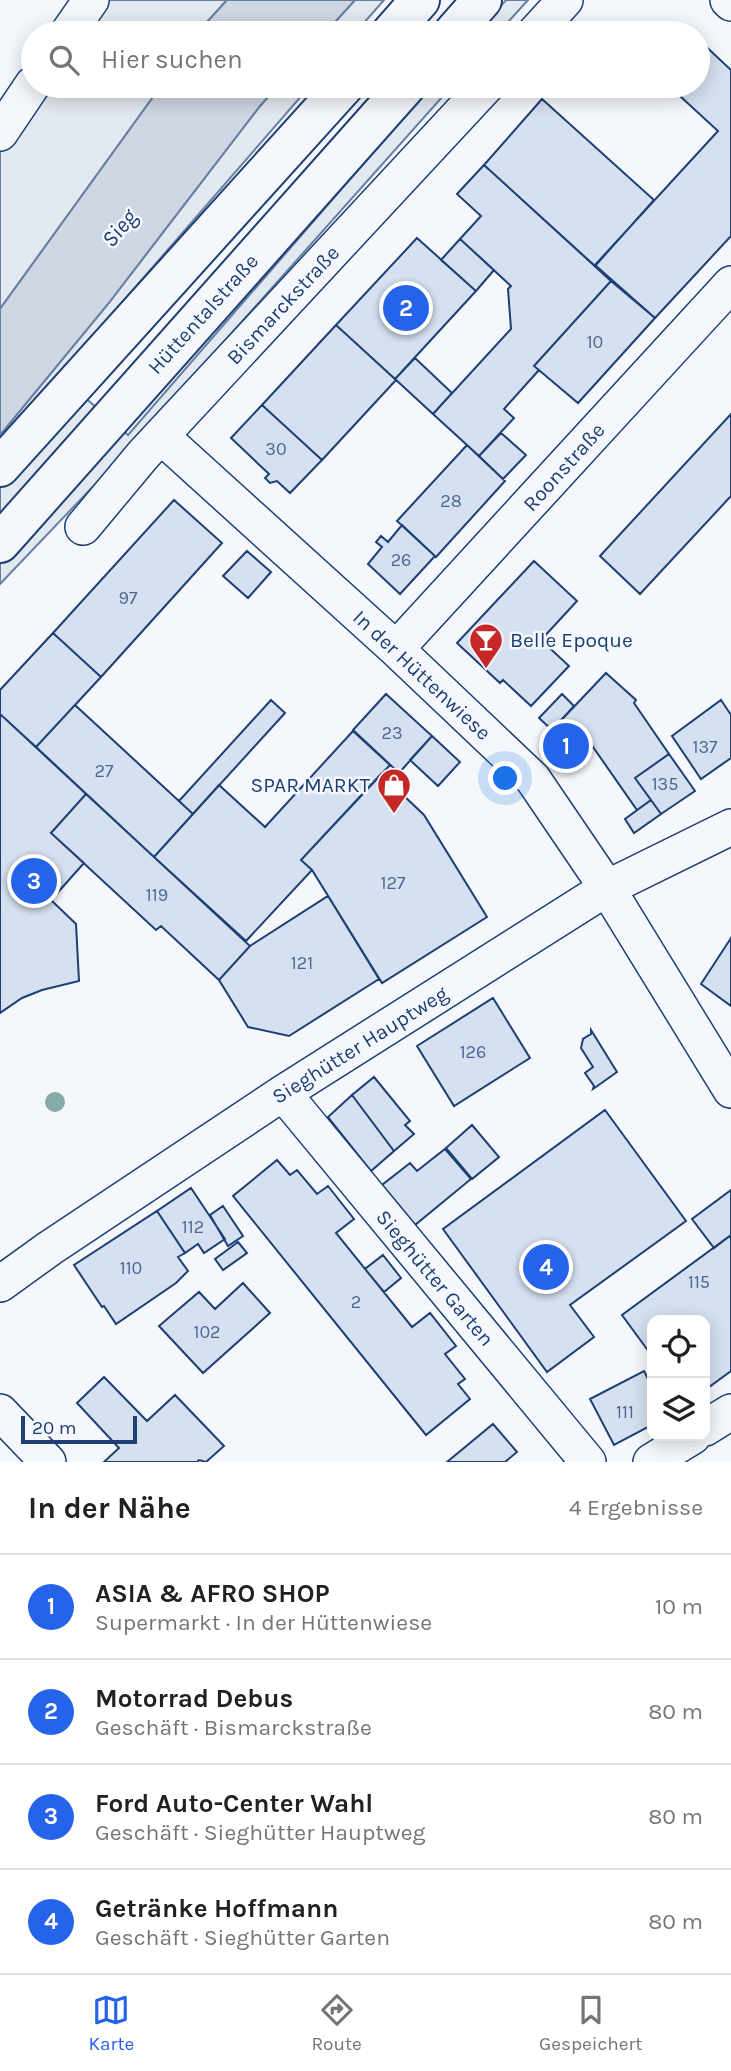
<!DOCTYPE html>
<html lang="de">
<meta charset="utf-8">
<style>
:root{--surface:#fff;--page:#f6f6f6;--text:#202124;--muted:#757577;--line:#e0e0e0;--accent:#2563eb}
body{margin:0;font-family:Karla,sans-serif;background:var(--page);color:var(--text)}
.controls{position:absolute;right:21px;bottom:21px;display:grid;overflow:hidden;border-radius:14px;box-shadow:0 4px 18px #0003}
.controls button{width:63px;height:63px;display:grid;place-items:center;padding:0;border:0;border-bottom:2px solid var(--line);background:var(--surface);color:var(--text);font:35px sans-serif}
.scale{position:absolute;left:21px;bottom:18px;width:116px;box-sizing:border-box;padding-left:7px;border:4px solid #1d3f73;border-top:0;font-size:19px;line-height:24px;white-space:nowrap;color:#1d3f73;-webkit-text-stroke:5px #f4f7fb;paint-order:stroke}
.you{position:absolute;left:506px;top:779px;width:24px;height:24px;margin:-18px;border:5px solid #fff;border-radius:50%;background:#1a73e8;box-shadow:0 0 0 10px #1a73e833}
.badge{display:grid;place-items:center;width:46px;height:46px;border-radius:50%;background:var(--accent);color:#fff;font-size:23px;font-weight:700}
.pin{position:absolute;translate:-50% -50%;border:4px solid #fff;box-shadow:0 2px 7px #0006}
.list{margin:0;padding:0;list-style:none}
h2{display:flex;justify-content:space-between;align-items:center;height:91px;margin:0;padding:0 28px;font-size:30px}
h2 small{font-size:23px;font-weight:400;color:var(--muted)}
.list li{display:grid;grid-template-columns:46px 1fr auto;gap:21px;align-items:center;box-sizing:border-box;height:105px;padding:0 28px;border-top:2px solid var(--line)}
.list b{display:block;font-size:26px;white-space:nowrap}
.list p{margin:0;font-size:23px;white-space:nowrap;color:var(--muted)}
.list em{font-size:23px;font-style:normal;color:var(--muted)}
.icon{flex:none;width:38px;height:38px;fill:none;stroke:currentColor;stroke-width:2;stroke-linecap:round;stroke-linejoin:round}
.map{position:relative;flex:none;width:731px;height:1462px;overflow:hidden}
.search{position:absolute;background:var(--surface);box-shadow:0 4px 18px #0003;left:21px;right:21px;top:21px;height:77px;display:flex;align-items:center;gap:18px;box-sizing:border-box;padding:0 24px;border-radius:38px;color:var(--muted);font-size:26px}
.sheet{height:511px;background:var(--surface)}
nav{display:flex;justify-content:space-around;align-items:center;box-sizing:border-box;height:98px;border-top:2px solid var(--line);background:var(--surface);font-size:19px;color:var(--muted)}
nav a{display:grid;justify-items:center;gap:4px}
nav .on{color:var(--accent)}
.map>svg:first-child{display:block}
.green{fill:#e3e9f0;stroke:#687fa3;stroke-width:2}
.water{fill:#cfd7e4;stroke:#687fa3;stroke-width:2}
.building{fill:#d5e0f0;stroke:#1d3f73;stroke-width:2}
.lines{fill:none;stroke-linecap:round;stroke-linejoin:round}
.street-casing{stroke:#1d3f73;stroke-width:38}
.highway-casing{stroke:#1d3f73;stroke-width:42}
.street{stroke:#f4f7fb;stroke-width:35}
.highway{stroke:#f4f7fb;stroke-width:38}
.tree{fill:#86aba6}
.labels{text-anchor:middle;stroke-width:5;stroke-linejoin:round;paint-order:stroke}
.number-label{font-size:18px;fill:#4b6792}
.street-label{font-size:21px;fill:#1d3f73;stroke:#f4f7fb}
.poi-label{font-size:21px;fill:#1d3f73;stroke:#f4f7fb;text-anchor:start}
.water-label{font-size:23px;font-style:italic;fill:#1d3f73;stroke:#f4f7fb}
</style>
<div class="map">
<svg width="731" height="1462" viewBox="0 0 731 1462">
<rect width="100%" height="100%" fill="#f4f7fb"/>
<path class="green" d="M91,0h136l-30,33h-129z
M355,0h29l-29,33h-30z
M506,0h22l-30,33h-21z
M33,86h128l-161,223v-176z
M278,86h32l-251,289 69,60 303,-349h21l-329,369 -123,129v-149l108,-131 152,-198z"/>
<path class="water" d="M227,0h128l-30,33h-128z
M161,86h117l-18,20 -152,198 -108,131v-126z"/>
<path class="building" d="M698,39l33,31v166l-76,82 -60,-53 123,-134 -49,-45h29z
M542,99l112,101 -59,66 -111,-101z
M484,165l127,116 -77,85 5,4 -35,39 10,9 -35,38 -46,-42 78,-85 -3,-40 3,-3 -51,-47 21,-23 -24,-22z
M417,238l59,53 -81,88 -59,-54z
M460,239l34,31 -18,21 -35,-31z
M611,281l44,37 -77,85 -44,-37z
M336,325l60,55 -74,80 -60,-55z
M415,358l37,35 -19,21 -38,-35z
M262,405l60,55 -32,33 -13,-12 -7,2 -5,-5 4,-4 -38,-36z
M731,414v82l-91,98 -40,-38z
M501,433l25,22 -23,24 -24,-23z
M467,445l38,36 -69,76 -39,-36z
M174,500l48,43 -121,134 -48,-44z
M402,525l33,31 -35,38 -32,-30 14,-17 -6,-5 5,-6 7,6z
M247,551l24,21 -23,26 -25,-22z
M534,561l43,40 -36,39 28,26 -38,40 -28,-26 -3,3 -43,-40z
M53,633l48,44 -65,70 -36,-33v-24z
M606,673l30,27 -2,3 35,51 -34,24 16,22 -14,10 -44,-63 -12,13 -31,-28z
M386,694l46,42 -33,37 -46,-43z
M562,694l12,12 -22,24 -13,-12z
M271,700l14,13 -92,101 -14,-13z
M721,700l10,15v43l-30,21 -29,-43z
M75,705l118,109 -39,43 -118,-110z
M0,714l86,80 -35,39 33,30 -33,37 25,24 3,57 -37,9 -20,8 -22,15z
M353,731l37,34 -89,95 11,10 -66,71 -92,-84 65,-72 46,42z
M432,736l28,26 -22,24 -28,-26z
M669,754l26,37 -34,23 -26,-36z
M381,774l43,41 63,102 -105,66 -70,-113 -11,-10z
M86,794l164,152 -31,34 -58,-54 -5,4 -105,-97z
M651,800l10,14 -27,19 -9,-14z
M328,896l51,83 -90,57 -41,-9 -29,-47 31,-34z
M731,938v68l-30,-22z
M493,998l37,60 -76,48 -37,-60z
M591,1030l26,42 -24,17 1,-3 -9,-13 8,-6 -12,-19 2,-9 8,-5z
M374,1077l36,44 -5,4 9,9 -20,17 -42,-56z
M352,1095l42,56 -23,20 -43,-54z
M605,1110l81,111 -116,84 24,32 -47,35 -104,-143z
M472,1125l27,32 -27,22 -26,-31z
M445,1149l26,30 -56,46 -33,-40 28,-22 7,8z
M277,1160l13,15 7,-5 20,24 11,-8 26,33 -18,14 76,94 18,-14 26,33 -11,8 20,25 -7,5 12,15 -44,36 -193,-239z
M191,1188l34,51 -21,14 -6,-9 -13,9 -28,-42z
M731,1190v45l-17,13 -22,-29z
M223,1206l20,30 -15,10 -18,-31z
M157,1211l28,42 -7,4 10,14 -12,12 -60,41 -12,-18 -2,1 -28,-42z
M731,1235v136l-26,19v-70h-53v36l-30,-41z
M238,1242l9,11 -24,17 -8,-11z
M383,1255l18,23 -17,14 -19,-23z
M243,1283l27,30 -67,60 -44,-47 40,-34 16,17z
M644,1371l8,16v38l-38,20 -24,-46z
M104,1377l43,44 28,-26 49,51 -18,16 -7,-2 -2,2h-93l15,-14 -42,-45z
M493,1424l24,28 -12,10h-58z"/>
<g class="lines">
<g class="street-casing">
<path id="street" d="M728,0l3,3
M68,33l23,-33
M535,33l30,-33
M0,133l33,-49
M161,436l235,213 137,130 74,109 124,202
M83,527l60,-72 343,-369
M396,649l335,-365
M283,1093l305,369
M0,1284l50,-36 233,-155 324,-205 124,-61
M0,1412l48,50
M705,1428l26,-16
M651,1462l42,-26"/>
</g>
<g class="highway-casing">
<path id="highway" d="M391,33l29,-33
M453,33l29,-33
M0,467l344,-381
M0,543l406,-457"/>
</g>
<use href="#street" class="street"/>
<use href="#highway" class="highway"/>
</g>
<circle class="tree" cx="55" cy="1102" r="10"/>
<defs>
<g id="bar-pin" transform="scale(1.75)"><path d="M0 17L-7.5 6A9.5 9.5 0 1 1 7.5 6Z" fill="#c62828" stroke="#f4f7fb"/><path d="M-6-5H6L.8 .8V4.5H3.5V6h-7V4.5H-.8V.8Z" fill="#fff"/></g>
<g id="shop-pin" transform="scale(1.75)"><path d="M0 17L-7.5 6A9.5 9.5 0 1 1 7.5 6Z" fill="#c62828" stroke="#f4f7fb"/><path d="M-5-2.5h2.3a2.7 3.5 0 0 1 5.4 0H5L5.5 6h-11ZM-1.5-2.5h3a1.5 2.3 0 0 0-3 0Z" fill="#fff"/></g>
</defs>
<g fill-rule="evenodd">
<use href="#bar-pin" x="486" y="640"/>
<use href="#shop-pin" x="394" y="785"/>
</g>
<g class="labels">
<g class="number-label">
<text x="595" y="348">10</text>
<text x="276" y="455">30</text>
<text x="451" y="507">28</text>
<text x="401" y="566">26</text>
<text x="128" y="604">97</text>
<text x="392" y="739">23</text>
<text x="705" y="753">137</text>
<text x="104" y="777">27</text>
<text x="665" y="790">135</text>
<text x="393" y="889">127</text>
<text x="157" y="901">119</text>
<text x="302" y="969">121</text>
<text x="473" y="1058">126</text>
<text x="193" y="1233">112</text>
<text x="131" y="1274">110</text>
<text x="699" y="1288">115</text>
<text x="356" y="1308">2</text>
<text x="207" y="1338">102</text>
<text x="625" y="1418">111</text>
</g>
<g class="street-label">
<text transform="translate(283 305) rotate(-47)" y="7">Bismarckstraße</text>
<text transform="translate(203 314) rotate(-48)" y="7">Hüttentalstraße</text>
<text transform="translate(564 467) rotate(-48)" y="7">Roonstraße</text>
<text transform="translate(422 675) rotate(43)" y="7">In der Hüttenwiese</text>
<text transform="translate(360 1045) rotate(-32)" y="7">Sieghütter Hauptweg</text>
<text transform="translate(435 1278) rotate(50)" y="7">Sieghütter Garten</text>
</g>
<g class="poi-label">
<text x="510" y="647">Belle Epoque</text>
<text x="370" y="792" text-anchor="end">SPAR MARKT</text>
</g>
<g class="water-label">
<text transform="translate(119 228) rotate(-50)" y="8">Sieg</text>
</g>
</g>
</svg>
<div class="controls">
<button><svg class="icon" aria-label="locate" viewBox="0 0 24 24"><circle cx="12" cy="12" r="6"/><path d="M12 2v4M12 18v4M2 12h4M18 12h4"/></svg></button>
<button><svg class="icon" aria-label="layers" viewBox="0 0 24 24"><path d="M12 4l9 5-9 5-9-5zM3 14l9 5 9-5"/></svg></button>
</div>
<div class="scale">20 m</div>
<div class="you"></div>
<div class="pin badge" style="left:566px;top:746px">1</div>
<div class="pin badge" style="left:406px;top:308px">2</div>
<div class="pin badge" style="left:34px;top:881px">3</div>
<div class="pin badge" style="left:546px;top:1267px">4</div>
<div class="search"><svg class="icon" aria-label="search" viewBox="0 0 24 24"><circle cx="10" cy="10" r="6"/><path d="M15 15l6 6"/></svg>Hier suchen</div>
</div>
<section class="sheet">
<h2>In der Nähe<small>4 Ergebnisse</small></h2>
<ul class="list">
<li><span class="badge">1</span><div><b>ASIA &amp; AFRO SHOP</b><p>Supermarkt · In der Hüttenwiese</p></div><em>10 m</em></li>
<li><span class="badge">2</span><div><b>Motorrad Debus</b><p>Geschäft · Bismarckstraße</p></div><em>80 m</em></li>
<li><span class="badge">3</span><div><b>Ford Auto-Center Wahl</b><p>Geschäft · Sieghütter Hauptweg</p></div><em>80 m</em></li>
<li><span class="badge">4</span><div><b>Getränke Hoffmann</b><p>Geschäft · Sieghütter Garten</p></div><em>80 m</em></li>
</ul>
</section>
<nav>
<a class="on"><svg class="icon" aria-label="map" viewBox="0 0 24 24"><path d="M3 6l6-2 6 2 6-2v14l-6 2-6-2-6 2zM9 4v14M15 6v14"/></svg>Karte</a>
<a><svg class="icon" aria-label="directions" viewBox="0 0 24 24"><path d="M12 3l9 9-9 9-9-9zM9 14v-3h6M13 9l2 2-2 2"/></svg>Route</a>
<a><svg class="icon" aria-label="saved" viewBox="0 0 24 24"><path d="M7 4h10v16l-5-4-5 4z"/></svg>Gespeichert</a>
</nav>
